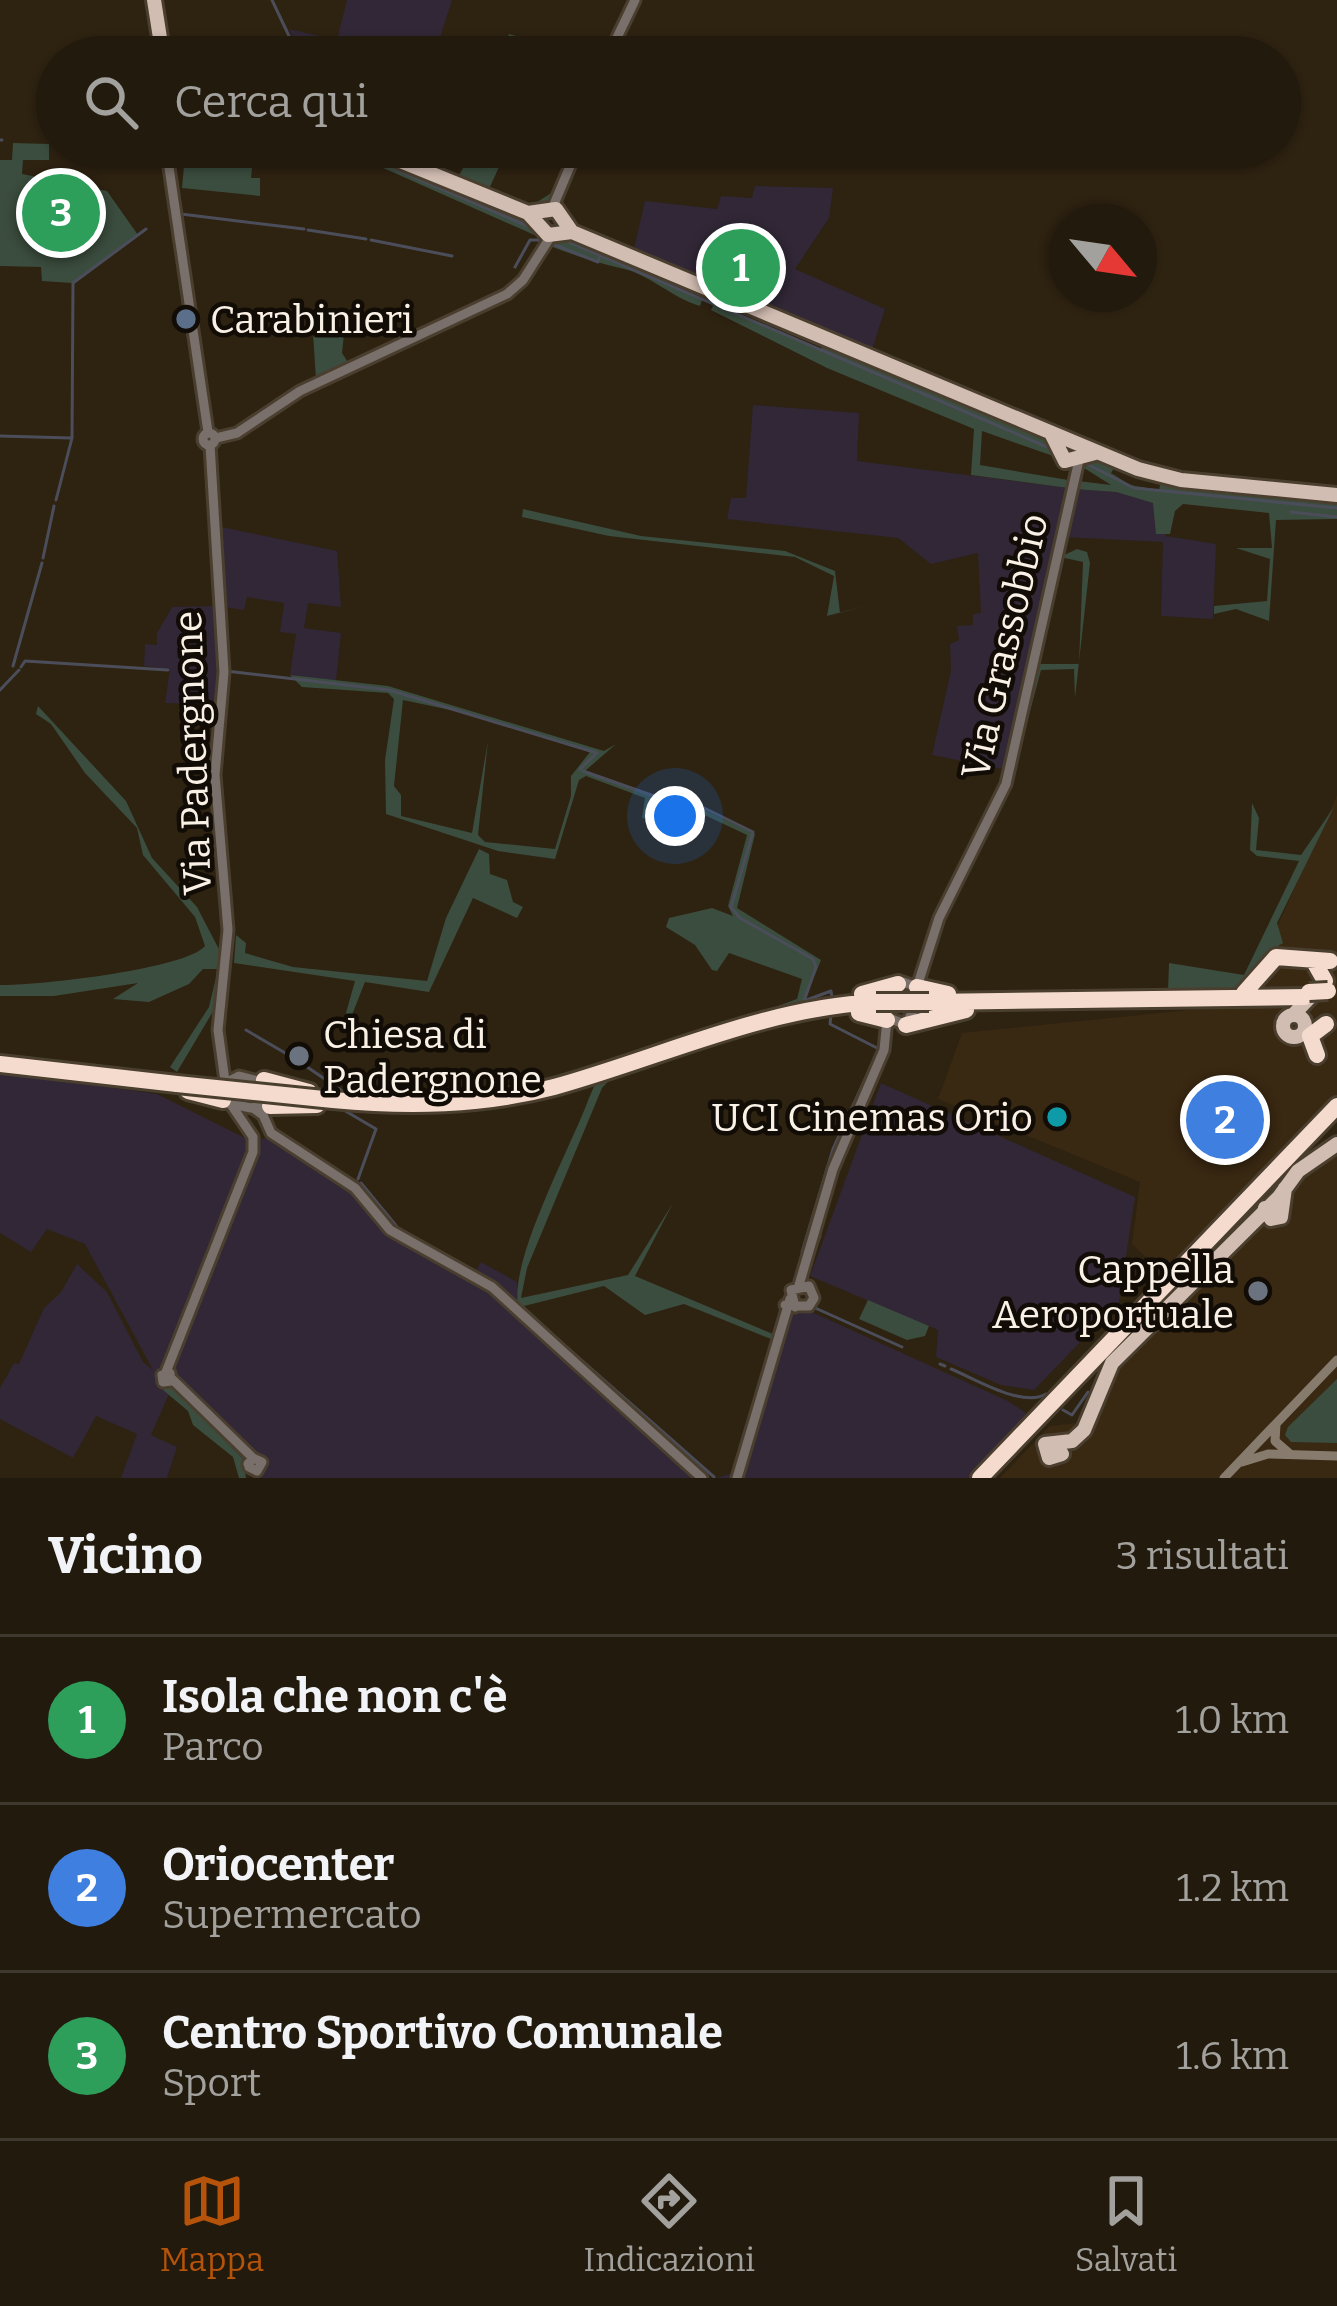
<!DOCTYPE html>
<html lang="it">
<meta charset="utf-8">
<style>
:root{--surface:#221a0d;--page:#2a2316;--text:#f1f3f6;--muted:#a2a19d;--line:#3f382e;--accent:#b45309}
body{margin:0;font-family:Bitter,serif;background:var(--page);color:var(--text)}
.compass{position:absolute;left:1049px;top:204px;width:108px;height:108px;border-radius:50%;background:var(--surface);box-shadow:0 3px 9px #0004;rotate:119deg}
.you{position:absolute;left:675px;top:816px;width:42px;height:42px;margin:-30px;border:9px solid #fff;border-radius:50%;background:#1a73e8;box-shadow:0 0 0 18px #1a73e833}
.badge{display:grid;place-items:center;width:78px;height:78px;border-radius:50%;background:var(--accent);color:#fff;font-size:39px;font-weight:700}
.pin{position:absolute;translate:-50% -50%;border:6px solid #fff;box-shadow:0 3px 12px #0006}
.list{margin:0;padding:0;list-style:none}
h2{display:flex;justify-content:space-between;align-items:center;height:156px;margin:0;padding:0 48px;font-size:51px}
h2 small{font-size:39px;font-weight:400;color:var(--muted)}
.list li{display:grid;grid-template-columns:78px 1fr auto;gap:36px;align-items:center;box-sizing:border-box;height:168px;padding:0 48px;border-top:3px solid var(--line)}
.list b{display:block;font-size:45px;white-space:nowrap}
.list p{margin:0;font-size:39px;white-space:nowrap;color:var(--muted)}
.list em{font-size:39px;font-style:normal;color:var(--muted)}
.icon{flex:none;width:66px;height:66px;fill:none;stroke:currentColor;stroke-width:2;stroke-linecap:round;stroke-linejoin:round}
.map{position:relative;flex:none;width:1337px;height:1478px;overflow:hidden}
.search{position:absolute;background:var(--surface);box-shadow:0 3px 9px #0004;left:36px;right:36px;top:36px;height:132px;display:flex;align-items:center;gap:30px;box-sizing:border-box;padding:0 42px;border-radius:66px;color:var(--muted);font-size:45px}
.sheet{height:660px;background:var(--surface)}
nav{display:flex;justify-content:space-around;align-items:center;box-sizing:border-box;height:168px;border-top:3px solid var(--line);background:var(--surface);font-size:33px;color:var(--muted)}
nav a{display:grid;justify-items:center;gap:6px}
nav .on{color:var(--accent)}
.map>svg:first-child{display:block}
.built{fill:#392812}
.industrial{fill:#312736}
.green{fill:#3b4d3e;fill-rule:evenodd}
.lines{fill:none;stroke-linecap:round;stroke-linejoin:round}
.stream{stroke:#4b4e5a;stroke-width:3}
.taxiway{stroke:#867b6d;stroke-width:9}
.minor-casing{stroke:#4a3f2f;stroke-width:15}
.major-casing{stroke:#4a3f2f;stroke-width:20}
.highway-casing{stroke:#4a3f2f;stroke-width:22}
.minor{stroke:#7a706b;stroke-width:9}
.major{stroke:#d2bdb2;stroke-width:14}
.highway{stroke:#f5dbce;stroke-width:16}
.highway-bridge-casing{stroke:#4a3f2f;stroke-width:22;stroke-linecap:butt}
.highway-bridge{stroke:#f5dbce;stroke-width:16}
.service-dot{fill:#5c6f8a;stroke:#120c06;stroke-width:4.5}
.worship-dot{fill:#6b7280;stroke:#120c06;stroke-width:4.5}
.culture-dot{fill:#0f9aa8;stroke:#120c06;stroke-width:4.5}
.labels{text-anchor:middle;stroke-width:9;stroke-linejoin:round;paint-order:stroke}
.poi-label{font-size:39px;fill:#f9f0e6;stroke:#120c06;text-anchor:start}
.street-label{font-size:39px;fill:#f9f0e6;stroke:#120c06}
</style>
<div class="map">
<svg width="1337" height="1478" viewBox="0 0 1337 1478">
<rect width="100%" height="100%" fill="#2e2211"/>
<path class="built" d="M1337,795v305l-172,176 -33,-32 8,-62 -202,-83 24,-66 267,-27 20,-18z
M1337,1148v330h-337l50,-52 27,-3 19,-41 206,-211z"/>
<path class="industrial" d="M347,0h105l-18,57h-132l-13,-28 48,11z
M755,186l78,2 -4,30 -34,51 90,40 -13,41 -239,-97 12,-52 72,8 4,-13 31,2z
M753,405l106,8 -2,48 211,27 -60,282 -76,-15 19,-84 -1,-27 9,-4 -2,-14 16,-1v-11l8,-1 -3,-60 -47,11 -33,-26 -171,-19 4,-21h15z
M1074,489l42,3 38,11 12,33 50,8 -3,75 -52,-3 2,-74 -100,-5z
M217,526l120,25 4,56 -33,-4 -4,25 37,5 -5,48 -46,-6 6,-41 -16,-2 4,-29 -37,-6 -3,13 -19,-3 -2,98 -58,-2 5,-34 -26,-3 1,-22 12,1v-12l15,-26 44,-1z
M0,1072l157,22 92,46 30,-3 78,49 38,47 80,40 6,-11 36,20 1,23 187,173h-443l-15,-9 -74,-84 -9,5 5,4 -18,41 26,12 -10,31h-46l16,-44 -41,-18 -23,42 -73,-39v-31l14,-25 5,1 25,-56 17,-16 16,-28 30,28 36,70 10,8 -68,-126 -38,-15 -16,23 -31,-19z
M881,1083l254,114 -16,105 -85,88 -33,-5 -65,-28 2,-27 -128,-54z
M783,1299l225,102 18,12 -2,8 -56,57h-251l18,-6z"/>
<path class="green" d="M509,34l70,20 -77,3z
M13,143l36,1v16h-26l-1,14 85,17 31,44 -66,48 -30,-2 -1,-14 -41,-1v-106h12z
M243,147h11l-3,31h9v18l-78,-8 3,-33 57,7z
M336,147c57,0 144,51 198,75l5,15z
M475,147h52l2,4 -30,16 -10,22 42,17 25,-16 16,-35 -16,48 -21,7 -77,-33z
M559,234l103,38 -3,9 43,19 -2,6c-28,-8 -52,-33 -80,-38 -26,-6 -50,-14 -75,-24z
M714,304l106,46 5,-8 224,95 7,20 -74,-26 -2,34 88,15v8l-97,-13 3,-46 -147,-61 -116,-58z
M313,333l31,1 -2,19 7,11 -33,16z
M1094,458l21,8 -4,7 19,12 29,5 2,-10 176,19v20l-61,1 -7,101 -33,-12 -22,5v-8l53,-5 3,-42 -34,-11h36l-3,-35 -86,-9 -8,7 -5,23h-14l-3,-31 -37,-11 -42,-3 4,-8 33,4 -27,-17z
M523,509l118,27 144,15 50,20 5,42 29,-8 -42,11 7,-40 -39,-19 -186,-21 -87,-19z
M1077,549l10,3 3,11 -15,135 -1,-29 -33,1 -18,68 13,-74h43l4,-102 -23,-5z
M290,675l98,11 216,65 12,-7 -31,27 68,24 -8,22 9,4 -12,-3 3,-20 -59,-22 -7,4 -24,79 -57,-8 -112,-37 -1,-54 9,-61 -6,-6 -86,-6zM403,700l76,16 111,36 -19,24v20l-16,53 -70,-7 -7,-7 10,-94 -16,92 -71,-17v-21l-7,-9z
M38,706l88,95 26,57 45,49 26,50 -5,46 -41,69 -7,-5 39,-60 9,-38h-15l-14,15 -40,18 -36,-3 25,-16 -84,13h-54v-11c35,1 186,-16 205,-39l-10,-29 -52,-62 -6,-27 -52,-55 -34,-49 -15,-10z
M1252,803l7,15 -3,32 45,5 33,-48 -57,116 6,20 -20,12 -14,33 -81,3 1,-28 75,12 55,-114 -42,-5 -7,-6z
M698,807l57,27 -18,74 84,52 -18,44 -114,34 108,-39 5,-20 -73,-26 -12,18 -5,-1 -17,-25 -29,-18 3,-9 43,-10 21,8 -5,-10 19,-71 -51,-24z
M479,849l10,5 1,20 17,6 6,22 10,5 -6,11 -44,-20 -44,94 -64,-10 -17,43 -4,-5 11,-39 -121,-18 2,-28 10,8 -1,10 48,14 134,14 19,-63z
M616,1073l-14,15 -75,180 -6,30 107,-23 45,-72 -38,73 138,58 -2,5 -87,-35 -39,11 -41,-29 -80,20 186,172 -192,-173c-8,-47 53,-158 71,-207l9,-21z
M868,1300l61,26 -4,10 -18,4 -48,-21z
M1337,1379v64l-46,-1 -6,-7 3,-8z
M168,1382l75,77 3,19h-7l-6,-21 -40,-32 -5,-14 -25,-21z"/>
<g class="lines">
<path class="stream" d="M272,0l27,57
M0,140h2
M344,147l186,80
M181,214l123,15
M308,230l58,9
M562,239l490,210
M371,240l81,16
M550,243l48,19 1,-4
M515,267l15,-27h11
M0,436l71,2
M1087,464l47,24 203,20
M56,500l16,-62 1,-155 73,-54
M1291,512l46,5
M43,558l11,-52
M13,666l29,-103
M21,667l4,-6 143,9
M226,671l163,19 208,63 -17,16
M0,690l19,-20
M583,771l108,38 9,-3 53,26 -22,75 9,11 73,41 3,8 -12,34 27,-10 1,6
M246,1030l46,27
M297,1060l51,35
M342,1109l34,20 -18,50
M361,1183l37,45 89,51
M814,1251l6,-15
M802,1252l31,-103 46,-100 -49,-25 1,-9
M495,1284l219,193
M813,1307l89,40
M940,1364l5,2
M951,1369c25,10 71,39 95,25
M1063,1410l9,5 16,-23"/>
<path class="taxiway" d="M1276,1425l-1,16 15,13
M1242,1462l26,-8 69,2
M1224,1478l113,-118"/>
<g class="minor-casing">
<path id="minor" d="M612,48l23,-48
M604,57l6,-9 10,4
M166,147l42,285
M552,209l26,-62
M203 439a6 6 0 1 1 12 0a6 6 0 1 1-12 0Z
M216,438l21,-5 63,-42 207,-97 16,-14 28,-44
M210,445l14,227 -9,103 13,155 -10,100 7,51
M917,987l22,-69 67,-134 73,-324
M887,1017l19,8 11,-23v-15l-14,-5
M239,1076l34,9v17l-22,6 -24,-5 -5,-18z
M253,1108l10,7 8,18 84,55 35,42 102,57 210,191
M799,1285l34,-116 51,-119 3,-30
M785,1305l24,1 5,-8 -5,-12 -18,4 4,17
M166,1372l87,-220v-15l-21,-31
M170,1373l1,8 -8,1 -1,-7z
M172,1379l81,79
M248,1464l5,-6 9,4 -5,9 -8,-4
M737,1478l53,-179"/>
</g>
<g class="major-casing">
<path id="major" d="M154,0l9,57
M366,147l162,66 20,22 24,-3 566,237 43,11 156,15
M528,213l28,-4 16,23
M1051,433l14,28 30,-8
M1283 1026a11 11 0 1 1 22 0a11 11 0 1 1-22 0Z
M1293,1015l21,-22
M1265,1208l6,11 10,-2 4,-29
M1062,1454l-13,4 -4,-14 27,-3 12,-11 28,-67 167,-166 19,-26 39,-27"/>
</g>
<g class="highway-casing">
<path id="highway" d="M1313,960l12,21
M917,987l31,7
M1244,993l32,-36 54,4
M862,994l36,-10
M929,1002l376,-5
M859,1013l28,7
M906,1025l60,-15
M1317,1055l-7,-19 16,-12
M0,1064l177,20
M264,1080l45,12
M188,1091l35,9
M333,1100c75,7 148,6 221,-13 108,-30 209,-79 322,-85
M270,1106l47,-1
M980,1478l357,-372"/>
</g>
<use href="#minor" class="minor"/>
<use href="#major" class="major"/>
<use href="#highway" class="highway"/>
<g class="highway-bridge-casing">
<path id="highway-bridge" d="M1309,992l19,-1
M876,1002h53
M177,1084l156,16"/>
</g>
<use href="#highway-bridge" class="highway-bridge"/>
</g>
<circle class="service-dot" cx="186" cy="319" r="12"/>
<g class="worship-dot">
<circle cx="299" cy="1056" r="12"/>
<circle cx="1258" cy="1291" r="12"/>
</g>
<circle class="culture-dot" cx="1057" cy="1117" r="12"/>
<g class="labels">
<g class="poi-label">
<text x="210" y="333">Carabinieri</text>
<text x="323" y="1048">Chiesa di<tspan x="323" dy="45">Padergnone</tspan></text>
<text x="1033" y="1131" text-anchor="end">UCI Cinemas Orio</text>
<text x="1234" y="1283" text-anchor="end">Cappella<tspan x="1234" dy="45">Aeroportuale</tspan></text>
</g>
<g class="street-label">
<text transform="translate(1004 646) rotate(-77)" y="14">Via Grassobbio</text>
<text transform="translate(192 753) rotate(-92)" y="14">Via Padergnone</text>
</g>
</g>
</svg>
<svg class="compass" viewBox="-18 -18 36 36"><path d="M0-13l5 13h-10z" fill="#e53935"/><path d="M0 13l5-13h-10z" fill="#a2a19d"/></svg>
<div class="you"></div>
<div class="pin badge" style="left:741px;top:268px;background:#2e9e5b">1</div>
<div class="pin badge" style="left:1225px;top:1120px;background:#3f7fe0">2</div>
<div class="pin badge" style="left:61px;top:213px;background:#2e9e5b">3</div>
<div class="search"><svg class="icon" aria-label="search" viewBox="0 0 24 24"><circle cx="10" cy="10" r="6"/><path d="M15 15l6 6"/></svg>Cerca qui</div>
</div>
<section class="sheet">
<h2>Vicino<small>3 risultati</small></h2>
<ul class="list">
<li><span class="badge" style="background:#2e9e5b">1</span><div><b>Isola che non c'è</b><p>Parco</p></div><em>1.0 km</em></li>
<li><span class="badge" style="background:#3f7fe0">2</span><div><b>Oriocenter</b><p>Supermercato</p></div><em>1.2 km</em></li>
<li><span class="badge" style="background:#2e9e5b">3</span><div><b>Centro Sportivo Comunale</b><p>Sport</p></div><em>1.6 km</em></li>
</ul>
</section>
<nav>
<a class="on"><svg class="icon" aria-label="map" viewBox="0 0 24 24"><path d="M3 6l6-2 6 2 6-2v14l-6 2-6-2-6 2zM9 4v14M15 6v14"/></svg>Mappa</a>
<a><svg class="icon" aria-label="directions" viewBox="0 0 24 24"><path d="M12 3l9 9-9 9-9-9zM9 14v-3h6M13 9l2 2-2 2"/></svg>Indicazioni</a>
<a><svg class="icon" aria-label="saved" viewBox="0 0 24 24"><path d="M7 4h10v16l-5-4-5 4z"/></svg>Salvati</a>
</nav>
